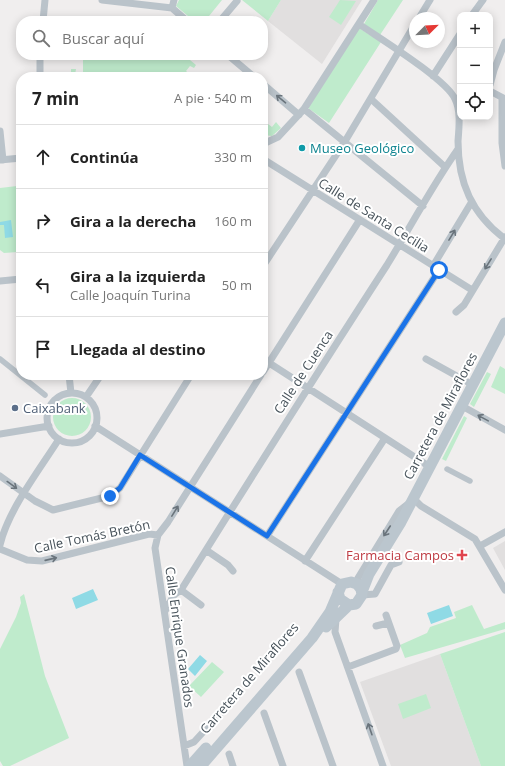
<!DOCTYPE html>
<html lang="es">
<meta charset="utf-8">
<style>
:root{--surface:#fff;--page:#f2f2f2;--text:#222;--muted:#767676;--line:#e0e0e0}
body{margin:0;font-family:"Open Sans",sans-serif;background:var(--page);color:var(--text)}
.controls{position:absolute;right:12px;top:12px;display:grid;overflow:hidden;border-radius:8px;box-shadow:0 2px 10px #0003}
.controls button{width:36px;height:36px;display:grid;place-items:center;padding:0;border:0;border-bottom:1px solid var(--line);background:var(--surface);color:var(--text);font:20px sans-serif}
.compass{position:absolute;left:409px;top:12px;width:36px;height:36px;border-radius:50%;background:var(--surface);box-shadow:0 2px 10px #0003;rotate:66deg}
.stop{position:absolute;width:12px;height:12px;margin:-9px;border:3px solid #1a73e8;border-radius:50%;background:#fff}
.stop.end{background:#1a73e8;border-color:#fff;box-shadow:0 1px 4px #0008}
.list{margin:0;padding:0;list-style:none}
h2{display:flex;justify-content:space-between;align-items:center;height:52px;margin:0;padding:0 16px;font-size:17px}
h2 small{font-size:13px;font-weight:400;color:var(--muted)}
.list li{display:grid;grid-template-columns:26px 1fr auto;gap:12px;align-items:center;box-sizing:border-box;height:64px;padding:0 16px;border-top:1px solid var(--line)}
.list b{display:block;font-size:15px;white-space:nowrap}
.list p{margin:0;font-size:13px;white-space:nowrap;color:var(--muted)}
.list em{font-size:13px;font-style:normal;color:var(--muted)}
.icon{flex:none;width:22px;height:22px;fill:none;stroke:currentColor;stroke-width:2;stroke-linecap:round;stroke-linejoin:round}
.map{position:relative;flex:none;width:505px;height:766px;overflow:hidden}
.search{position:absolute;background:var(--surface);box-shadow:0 2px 10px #0003;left:16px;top:16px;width:252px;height:44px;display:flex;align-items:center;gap:10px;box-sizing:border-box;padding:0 14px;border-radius:16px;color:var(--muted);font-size:15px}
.panel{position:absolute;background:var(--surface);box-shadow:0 2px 10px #0003;left:16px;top:72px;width:252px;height:308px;border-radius:16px}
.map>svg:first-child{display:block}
.education{fill:#e1dfdf}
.green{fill:#bfebcc}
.water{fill:#8fdae5}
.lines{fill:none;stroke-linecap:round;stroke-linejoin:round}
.pedestrian{stroke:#bac3ca;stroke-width:5.5}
.minor{stroke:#bac3ca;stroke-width:7}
.secondary{stroke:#bbc6ce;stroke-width:11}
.oneway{stroke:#6a747c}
.route{stroke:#1a73e8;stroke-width:5}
.culture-dot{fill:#0f9aa8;stroke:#fff;stroke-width:1.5}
.service-dot{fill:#5c6f8a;stroke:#fff;stroke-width:1.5}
.health-dot{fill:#e0444e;stroke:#fff;stroke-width:1.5}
.labels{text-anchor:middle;stroke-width:4;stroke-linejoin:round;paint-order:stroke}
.culture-label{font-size:13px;fill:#0d838f;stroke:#fff;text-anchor:start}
.street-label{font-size:13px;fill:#47525a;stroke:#fff}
.service-label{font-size:13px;fill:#4e5e75;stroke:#fff;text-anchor:start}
.health-label{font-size:13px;fill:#be3a42;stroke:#fff;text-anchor:end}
</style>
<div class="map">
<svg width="505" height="766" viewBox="0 0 505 766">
<rect width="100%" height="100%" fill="#f0eeee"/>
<path class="education" d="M281,0h81l-40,64 -54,-43z
M505,541v29l-12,-22z
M440,654l41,112h-90l-31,-84z"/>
<path class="green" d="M179,0h43l-17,21h-11l-18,-15z
M242,0h39l-13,21z
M340,0l16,1 -15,24 -12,-8z
M378,0h25l-23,35 -16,-11z
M359,28l22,14 -52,81 -21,-15z
M83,55h101l12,10 -2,3 -4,-2 -4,5 7,6h-122v-8h5l-1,6 8,1z
M263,120l9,7 4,-5 5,6 -9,8 -9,-1z
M17,186l4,34v49h-2l-1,-17 -14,1 -4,-3v-62z
M500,366l5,3v25l-14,-7z
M487,372l4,2 -17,33 -4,-3z
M53 417a19 19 0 1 1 38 0a19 19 0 1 1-38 0Z
M464,416l3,2 -21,43 -4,-2z
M24,594l21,82 24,62 -59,28h-7l-3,-5v-112l16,-32 5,-14 -1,-6z
M472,605l12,24 21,-7v7l-100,29 -5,-13 27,-12 3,-6 26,-9 -2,-6z
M505,632v134h-24l-41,-112z
M212,662l12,10 -23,25 -12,-11z
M426,694l5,14 -28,11 -5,-15z"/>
<path class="water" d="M11,220l2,17 -8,1 -1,-13h-4v-3z
M93,589l5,11 -22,9 -4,-11z
M449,605l4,11 -22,8 -4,-11z
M200,655l7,6 -12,15 -7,-7z"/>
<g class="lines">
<path class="pedestrian" d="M0,359l45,36
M447,469l23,12"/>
<path class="minor" d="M102,0l70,8 15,13
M172,8l2,-8
M472,15l11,-15
M419,18l11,-18
M43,21l2,-21
M220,21l17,-20
M359,24c20,14 87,55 96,75 6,12 4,29 3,42 0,42 14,73 47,98
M228,55l26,22
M433,76l27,-42
M40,77v-22
M263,84l36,31
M490,85l4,-15 11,-28
M490,91l15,8
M371,99l74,68
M502,99v44l3,23
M304,109l119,97
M0,131l3,29
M263,144l15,-7 26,-28 70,-109
M263,159l209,131
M0,160l21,-2
M263,266l81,-123 71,-119
M433,266l38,-63
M0,281l21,-2
M456,312l8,-7 41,-68
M263,359l167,108
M426,359l47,26
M263,372l96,-151
M69,375l2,18
M47 418a25 25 0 1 1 50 0a25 25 0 1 1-50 0Z
M86,397l15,-22
M462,406l43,24
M95,426l247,158
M0,434l49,-8
M0,476l35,25 18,9 57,-14 10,-8 71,-113
M413,498l8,8 54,33 30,51
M267,536l172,-266
M0,545c8,-35 40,-76 59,-106
M480,546l25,-14
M0,549l27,11 15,1 107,-27 9,1
M206,550l22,15 5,6
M305,561l80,-123
M358,578l41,-67 9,-7
M181,590l20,15
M362,595l13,-1 16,-29 8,-3
M165,611l9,-16 7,-5c68,-109 136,-217 206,-325 24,-39 45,-79 71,-116
M336,619l-1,13 48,134
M376,626l12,-3
M348,667l48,-18 1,-3 -11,-31
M299,672l34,94
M264,713l19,53
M184,746l10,-4 44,-48
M229,754l4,12
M187,766l-32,-218 3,-13 10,-13 93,-147"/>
<path class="secondary" d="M362,592l7,-18 32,-52 104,-199
M326,627l23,-22
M190,766l16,-18
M201,766l111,-128 18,-26 12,-28 9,-2 6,2 4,5 1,6 -6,9 -7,1 -9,-6 -2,-7"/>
</g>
<defs><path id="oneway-shaft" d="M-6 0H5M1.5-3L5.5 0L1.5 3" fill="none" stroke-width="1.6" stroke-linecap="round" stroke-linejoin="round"/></defs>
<g class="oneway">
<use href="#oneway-shaft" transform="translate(281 99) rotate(-140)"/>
<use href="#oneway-shaft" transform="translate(452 235) rotate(-59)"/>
<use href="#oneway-shaft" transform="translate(488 264) rotate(122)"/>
<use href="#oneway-shaft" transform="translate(483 418) rotate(-151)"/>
<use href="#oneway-shaft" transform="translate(12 485) rotate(36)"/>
<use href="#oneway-shaft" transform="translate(175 511) rotate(-58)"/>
<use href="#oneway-shaft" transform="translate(387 531) rotate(123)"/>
<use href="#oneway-shaft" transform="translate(51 559) rotate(-13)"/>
<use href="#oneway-shaft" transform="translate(370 729) rotate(-109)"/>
</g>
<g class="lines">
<path class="route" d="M110,496l10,-8 20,-33 127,81 172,-266"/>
</g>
<circle class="culture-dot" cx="302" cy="148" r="4"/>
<circle class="service-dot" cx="15" cy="408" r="4"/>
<path class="health-dot" d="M460 549h4v4h4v4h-4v4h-4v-4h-4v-4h4z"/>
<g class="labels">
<g class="culture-label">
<text x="310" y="153">Museo Geológico</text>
</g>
<g class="street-label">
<text transform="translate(374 215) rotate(32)" y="5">Calle de Santa Cecilia</text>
<text transform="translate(303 372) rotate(-57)" y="5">Calle de Cuenca</text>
<text transform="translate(440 416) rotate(-62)" y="5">Carretera de Miraflores</text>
<text transform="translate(92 536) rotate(-12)" y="5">Calle Tomás Bretón</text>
<text transform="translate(180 637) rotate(82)" y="5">Calle Enrique Granados</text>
<text transform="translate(249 678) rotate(-49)" y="5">Carretera de Miraflores</text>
</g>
<g class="service-label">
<text x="23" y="413">Caixabank</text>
</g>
<g class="health-label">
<text x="454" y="560">Farmacia Campos</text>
</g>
</g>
</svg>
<div class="controls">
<button>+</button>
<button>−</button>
<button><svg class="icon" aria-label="locate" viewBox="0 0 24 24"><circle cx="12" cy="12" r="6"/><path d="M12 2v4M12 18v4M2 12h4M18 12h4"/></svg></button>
</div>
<svg class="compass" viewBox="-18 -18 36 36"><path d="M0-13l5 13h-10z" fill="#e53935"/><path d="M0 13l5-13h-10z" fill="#767676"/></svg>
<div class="stop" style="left:439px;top:270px"></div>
<div class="stop end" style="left:110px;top:496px"></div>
<div class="search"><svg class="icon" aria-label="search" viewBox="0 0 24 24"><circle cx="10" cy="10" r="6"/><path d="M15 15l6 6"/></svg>Buscar aquí</div>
<section class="panel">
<h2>7 min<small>A pie · 540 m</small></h2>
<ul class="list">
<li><svg class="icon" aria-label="ahead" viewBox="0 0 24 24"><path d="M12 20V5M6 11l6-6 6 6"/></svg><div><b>Continúa</b></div><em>330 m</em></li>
<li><svg class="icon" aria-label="right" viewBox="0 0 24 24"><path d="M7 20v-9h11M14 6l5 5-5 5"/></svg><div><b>Gira a la derecha</b></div><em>160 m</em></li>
<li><svg class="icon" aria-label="left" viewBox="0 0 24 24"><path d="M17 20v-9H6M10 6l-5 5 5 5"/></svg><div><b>Gira a la izquierda</b><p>Calle Joaquín Turina</p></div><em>50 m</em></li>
<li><svg class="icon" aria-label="arrive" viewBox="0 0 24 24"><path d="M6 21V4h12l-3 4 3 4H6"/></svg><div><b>Llegada al destino</b></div></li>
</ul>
</section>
</div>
